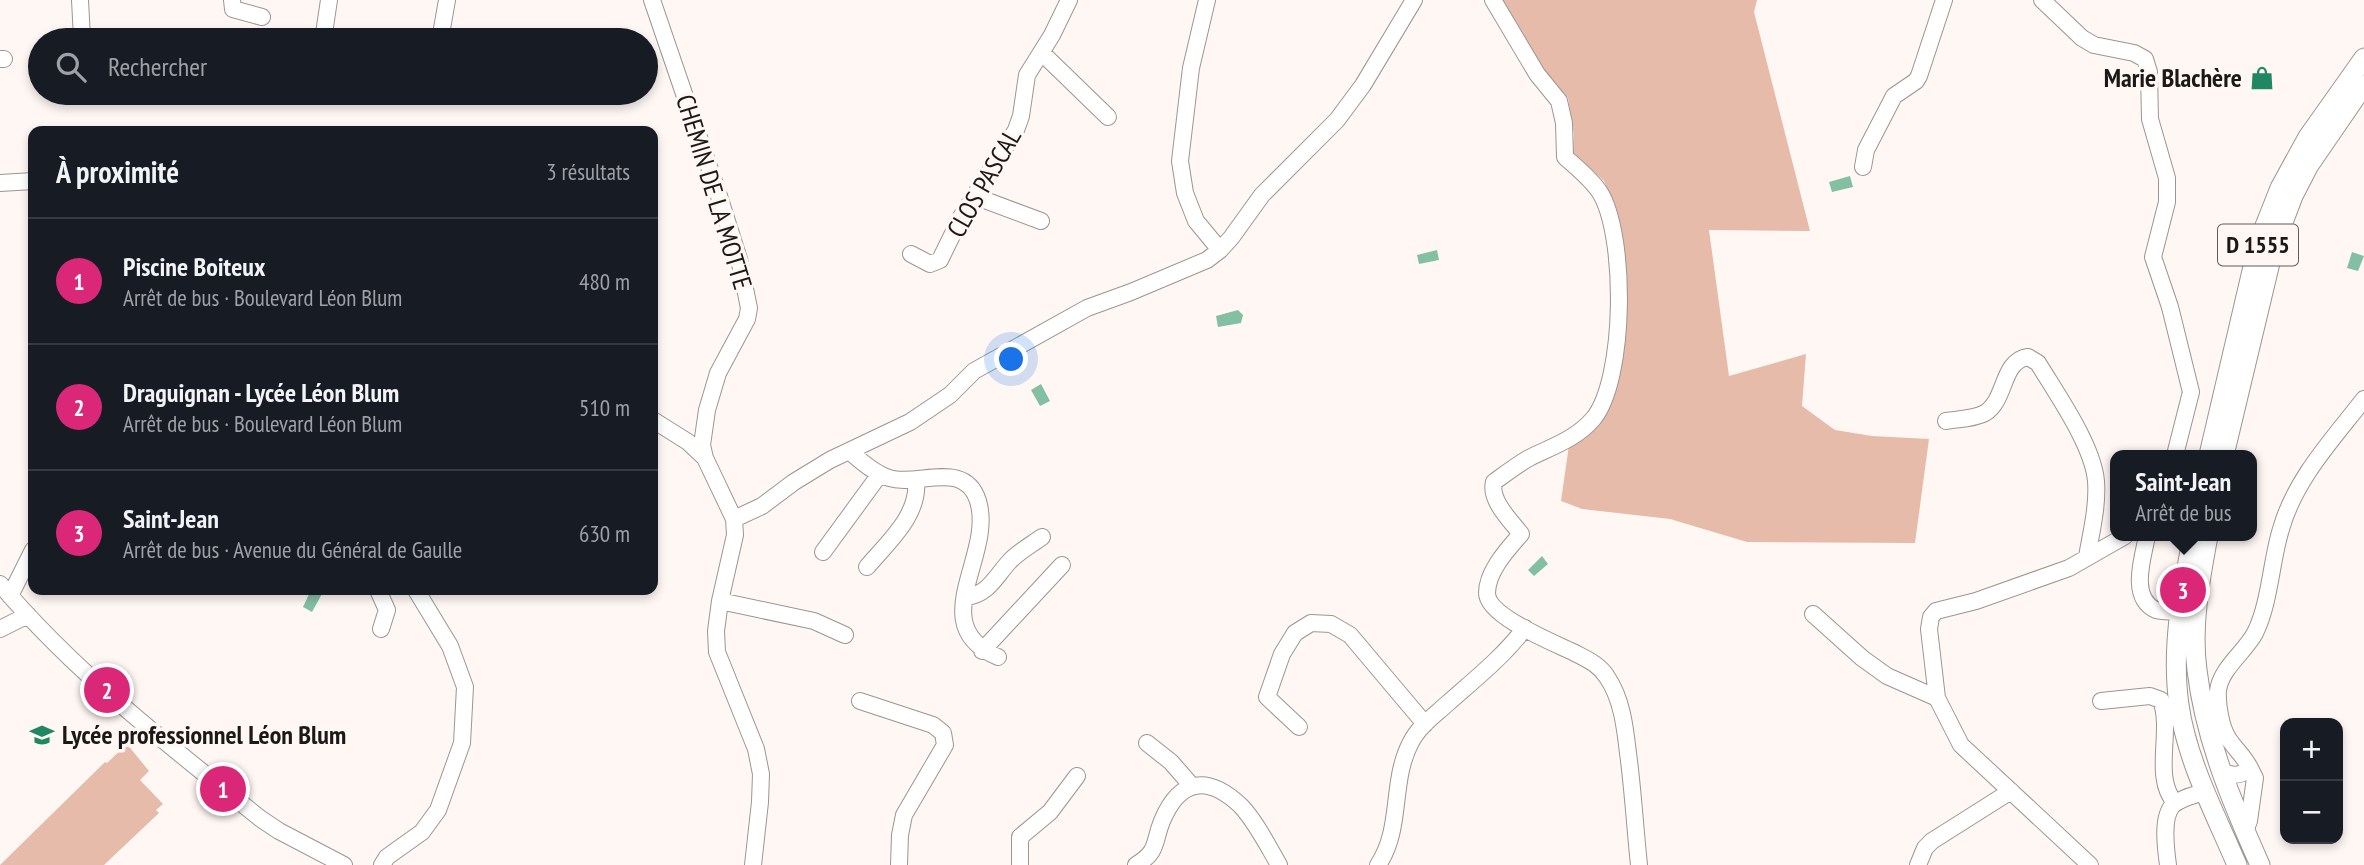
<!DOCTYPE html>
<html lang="fr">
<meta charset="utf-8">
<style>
:root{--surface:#171b24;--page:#242831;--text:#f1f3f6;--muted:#9ea1a6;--line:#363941;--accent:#db2777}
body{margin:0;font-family:"PT Sans Narrow",sans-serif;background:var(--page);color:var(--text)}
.controls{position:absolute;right:21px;bottom:21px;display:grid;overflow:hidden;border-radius:14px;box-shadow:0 4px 10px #0003}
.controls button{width:63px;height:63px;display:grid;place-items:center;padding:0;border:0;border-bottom:2px solid var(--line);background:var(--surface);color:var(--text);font:35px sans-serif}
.you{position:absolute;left:1012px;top:360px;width:24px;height:24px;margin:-18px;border:5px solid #fff;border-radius:50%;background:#1a73e8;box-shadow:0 0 0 10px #1a73e833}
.badge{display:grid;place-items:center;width:46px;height:46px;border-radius:50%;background:var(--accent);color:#fff;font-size:23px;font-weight:700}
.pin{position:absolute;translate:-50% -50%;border:4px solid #fff;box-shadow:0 2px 7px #0006}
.popup{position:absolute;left:2110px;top:450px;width:147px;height:91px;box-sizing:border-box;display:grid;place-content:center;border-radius:14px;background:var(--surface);filter:drop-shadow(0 2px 5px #0005);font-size:23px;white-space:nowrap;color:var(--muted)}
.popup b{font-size:26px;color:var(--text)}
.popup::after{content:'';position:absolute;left:50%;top:100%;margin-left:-14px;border:14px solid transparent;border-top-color:var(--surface)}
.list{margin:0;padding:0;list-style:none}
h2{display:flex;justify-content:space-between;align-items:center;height:91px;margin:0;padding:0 28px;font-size:30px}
h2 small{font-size:23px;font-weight:400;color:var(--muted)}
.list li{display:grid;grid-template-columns:46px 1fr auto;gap:21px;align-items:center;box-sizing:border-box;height:126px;padding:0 28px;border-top:2px solid var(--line)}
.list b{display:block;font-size:26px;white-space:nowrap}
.list p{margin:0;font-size:23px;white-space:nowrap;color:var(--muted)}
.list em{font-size:23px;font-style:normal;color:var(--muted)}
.icon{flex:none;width:38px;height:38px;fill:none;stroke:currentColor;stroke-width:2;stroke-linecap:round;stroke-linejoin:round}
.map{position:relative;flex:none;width:2364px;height:865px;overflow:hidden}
.search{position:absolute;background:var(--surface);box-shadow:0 4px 10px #0003;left:28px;top:28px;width:630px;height:77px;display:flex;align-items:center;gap:18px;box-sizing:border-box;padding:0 24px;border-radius:38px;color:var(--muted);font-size:26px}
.panel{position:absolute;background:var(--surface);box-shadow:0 4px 10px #0003;left:28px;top:126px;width:630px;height:469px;border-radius:14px}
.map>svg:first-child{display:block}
.green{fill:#e6bbaa}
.water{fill:#83bfa3}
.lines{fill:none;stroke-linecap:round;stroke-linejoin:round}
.minor-casing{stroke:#9c9592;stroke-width:18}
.major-casing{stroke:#9c9592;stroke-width:21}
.minor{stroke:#fff;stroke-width:16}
.major{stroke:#fff;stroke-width:19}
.labels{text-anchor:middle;stroke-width:7;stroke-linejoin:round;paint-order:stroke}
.shield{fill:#fff7f4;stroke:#5f5c5a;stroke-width:2}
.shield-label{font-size:24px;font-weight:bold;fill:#1b1918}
.poi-label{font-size:26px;font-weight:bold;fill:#1b1918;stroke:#fff7f4;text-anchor:end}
.street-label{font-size:26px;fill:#1b1918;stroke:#fff7f4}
</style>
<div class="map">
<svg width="2364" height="865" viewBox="0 0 2364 865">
<rect width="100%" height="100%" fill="#fff7f4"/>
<path class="green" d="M1502,0h255l-3,12 56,219 -101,-1 20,146 77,-22 -4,52 33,24 37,6 57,3 -14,104 -168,-1 -77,-23 -88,-10 -21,-8 8,-56 33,-30 22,-92 -3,-93 -17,-49 -31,-29 1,-18 -6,-36 -25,-29z
M127,744l22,27 -9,9 23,24 -7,6 3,3 -55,52h-104l105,-103 2,1z"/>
<path class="water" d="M1850,176l3,11 -21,5 -3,-10z
M1437,250l2,10 -20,4 -2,-9z
M2352,252l12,4 -6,15 -11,-3z
M1238,310l5,5 -2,8 -23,4 -2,-11z
M1041,384l9,17 -10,5 -9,-16z
M1542,556l6,8 -14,12 -6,-6z
M311,590h10l2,2 -11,20 -9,-5z"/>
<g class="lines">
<g class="minor-casing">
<path id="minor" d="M80,0l2,38 51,2
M232,0l1,9 29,8
M652,0l67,196 20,63 10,49 -2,11 -29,54 -11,37 -5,35 3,13 29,61 1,16 -15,66 -4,30 1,21 39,97 5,25 -1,28 -7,63
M1207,0l-16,68 -11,93 5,32 11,28 24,29
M1493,0l44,74 22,27 5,22 1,34c11,10 25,21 34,34 28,42 27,189 -6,228 -17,20 -42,28 -64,39 -12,7 -24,16 -35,24 -5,18 17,39 27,52 -13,15 -34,37 -34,59 0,23 67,50 86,59 13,7 26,12 34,25 15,22 18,50 21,76 5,37 7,74 11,112
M2042,0l40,38 12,7 40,8 11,6 4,13 1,47 17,59v24l-14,55 17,50 21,85 -16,63
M323,40l6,-40
M440,40l7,-40
M1042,53l66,64
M0,59h4
M1863,167l3,-17 28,-54 22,-15 3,-5 25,-76
M0,183l33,-2
M974,196l67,25
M911,254l19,10 10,-4 21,-43 55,-87 5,-14 6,-41 25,-40 17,-35
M653,420l35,22 17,16
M1946,421c12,-2 28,-2 39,-8 22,-14 16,-52 43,-56l10,6c18,30 55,82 58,118 2,25 -5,52 -9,76
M849,451c12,10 25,22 40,27 29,9 76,-19 89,23 17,55 -55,124 20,156
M734,519l28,-13 32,-24 36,-22 80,-38 40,-27 24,-24 113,-63 44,-16 76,-32 13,-10 11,-12 31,-43 75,-75 26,-35 51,-85
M2147,536c-4,21 -18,62 9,74 6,2 17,1 23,2
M823,552l57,-78
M867,567c21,-25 53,-52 49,-87
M0,584c75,89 171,163 261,235l18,12 65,34
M378,590l9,20 -6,19
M10,596l23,-46
M966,597c22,-2 30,-21 43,-35 9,-10 22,-17 33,-25
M720,601l94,20 31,14
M1813,614l49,44 25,18 50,22 24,47 129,120
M0,629l28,-14
M982,651l80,-86
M1937,698l-8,-69 2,-12 5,-6 40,-10 93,-33 56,-32
M860,701l73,24 10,8 2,12 -41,70 -4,20 -1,30
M2101,701l49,-5 11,4c12,32 -9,76 14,103
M1299,727l-32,-30 15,-43 13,-21 16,-10 20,1 19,11 75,89
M1147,743l24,19 20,23
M2250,768c-6,-12 -15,-19 -22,-30 -7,-11 -11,-34 -10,-47 2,-22 27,-39 37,-58 15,-30 16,-72 26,-104 14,-50 52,-90 83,-130
M2221,771c11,5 20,6 29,-3l5,10 -6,43 -4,10
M382,865l5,-8 35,-25 16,-22 24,-67 3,-56 -15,-41 -34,-56
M1020,865v-28l30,-25 27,-36
M1136,865c23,-14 17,-22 26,-44 18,-43 46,-46 79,-15 15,16 27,40 38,59
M1378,865c25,-37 12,-84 33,-123 8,-16 24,-27 37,-39 27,-24 55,-46 77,-75
M1918,865l7,-17 7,-7 79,-50
M2168,865c-2,-15 -7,-48 5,-60 8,-7 21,-10 31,-13"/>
</g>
<g class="major-casing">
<path id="major" d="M2209,455l50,-214 21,-53 28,-51 56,-79
M2224,455l50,-209 19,-50 16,-31 55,-80
M2193,536c-11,55 -22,113 -14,169 8,56 36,108 58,160
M2208,536c-8,43 -17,90 -11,134 8,69 35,132 63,195"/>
</g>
<use href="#minor" class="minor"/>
<use href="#major" class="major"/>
</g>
<defs>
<g id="shop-bare" transform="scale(1.89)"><path d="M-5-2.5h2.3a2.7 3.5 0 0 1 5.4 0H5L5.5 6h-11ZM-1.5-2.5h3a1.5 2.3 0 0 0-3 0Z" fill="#218762" stroke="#fff7f4" stroke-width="2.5" paint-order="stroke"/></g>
<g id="school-bare" transform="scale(1.89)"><path d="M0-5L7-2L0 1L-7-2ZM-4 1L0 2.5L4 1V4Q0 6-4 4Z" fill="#218762" stroke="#fff7f4" stroke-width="2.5" paint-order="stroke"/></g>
</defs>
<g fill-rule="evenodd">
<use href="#shop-bare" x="2262" y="78"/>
<use href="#school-bare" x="42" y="735"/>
</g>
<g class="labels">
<rect class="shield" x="2218" y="224.5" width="80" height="41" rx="5"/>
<g class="shield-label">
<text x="2258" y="253">D 1555</text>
</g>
<g class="poi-label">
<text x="2242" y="87">Marie Blachère</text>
<text x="62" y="744" text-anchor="start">Lycée professionnel Léon Blum</text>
</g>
<g class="street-label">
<text transform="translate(984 183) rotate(-60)" y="9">CLOS PASCAL</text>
<text transform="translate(714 192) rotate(73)" y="9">CHEMIN DE LA MOTTE</text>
</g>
</g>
</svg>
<div class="controls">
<button>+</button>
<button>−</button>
</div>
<div class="you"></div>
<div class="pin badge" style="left:223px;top:789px">1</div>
<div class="pin badge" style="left:107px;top:690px">2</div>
<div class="pin badge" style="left:2183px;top:590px">3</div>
<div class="popup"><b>Saint-Jean</b>Arrêt de bus</div>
<div class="search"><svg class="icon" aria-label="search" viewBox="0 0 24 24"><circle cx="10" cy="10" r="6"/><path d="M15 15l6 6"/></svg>Rechercher</div>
<section class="panel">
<h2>À proximité<small>3 résultats</small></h2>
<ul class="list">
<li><span class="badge">1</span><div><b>Piscine Boiteux</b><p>Arrêt de bus · Boulevard Léon Blum</p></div><em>480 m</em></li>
<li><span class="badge">2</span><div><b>Draguignan - Lycée Léon Blum</b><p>Arrêt de bus · Boulevard Léon Blum</p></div><em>510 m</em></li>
<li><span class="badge">3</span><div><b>Saint-Jean</b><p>Arrêt de bus · Avenue du Général de Gaulle</p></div><em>630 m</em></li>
</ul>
</section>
</div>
